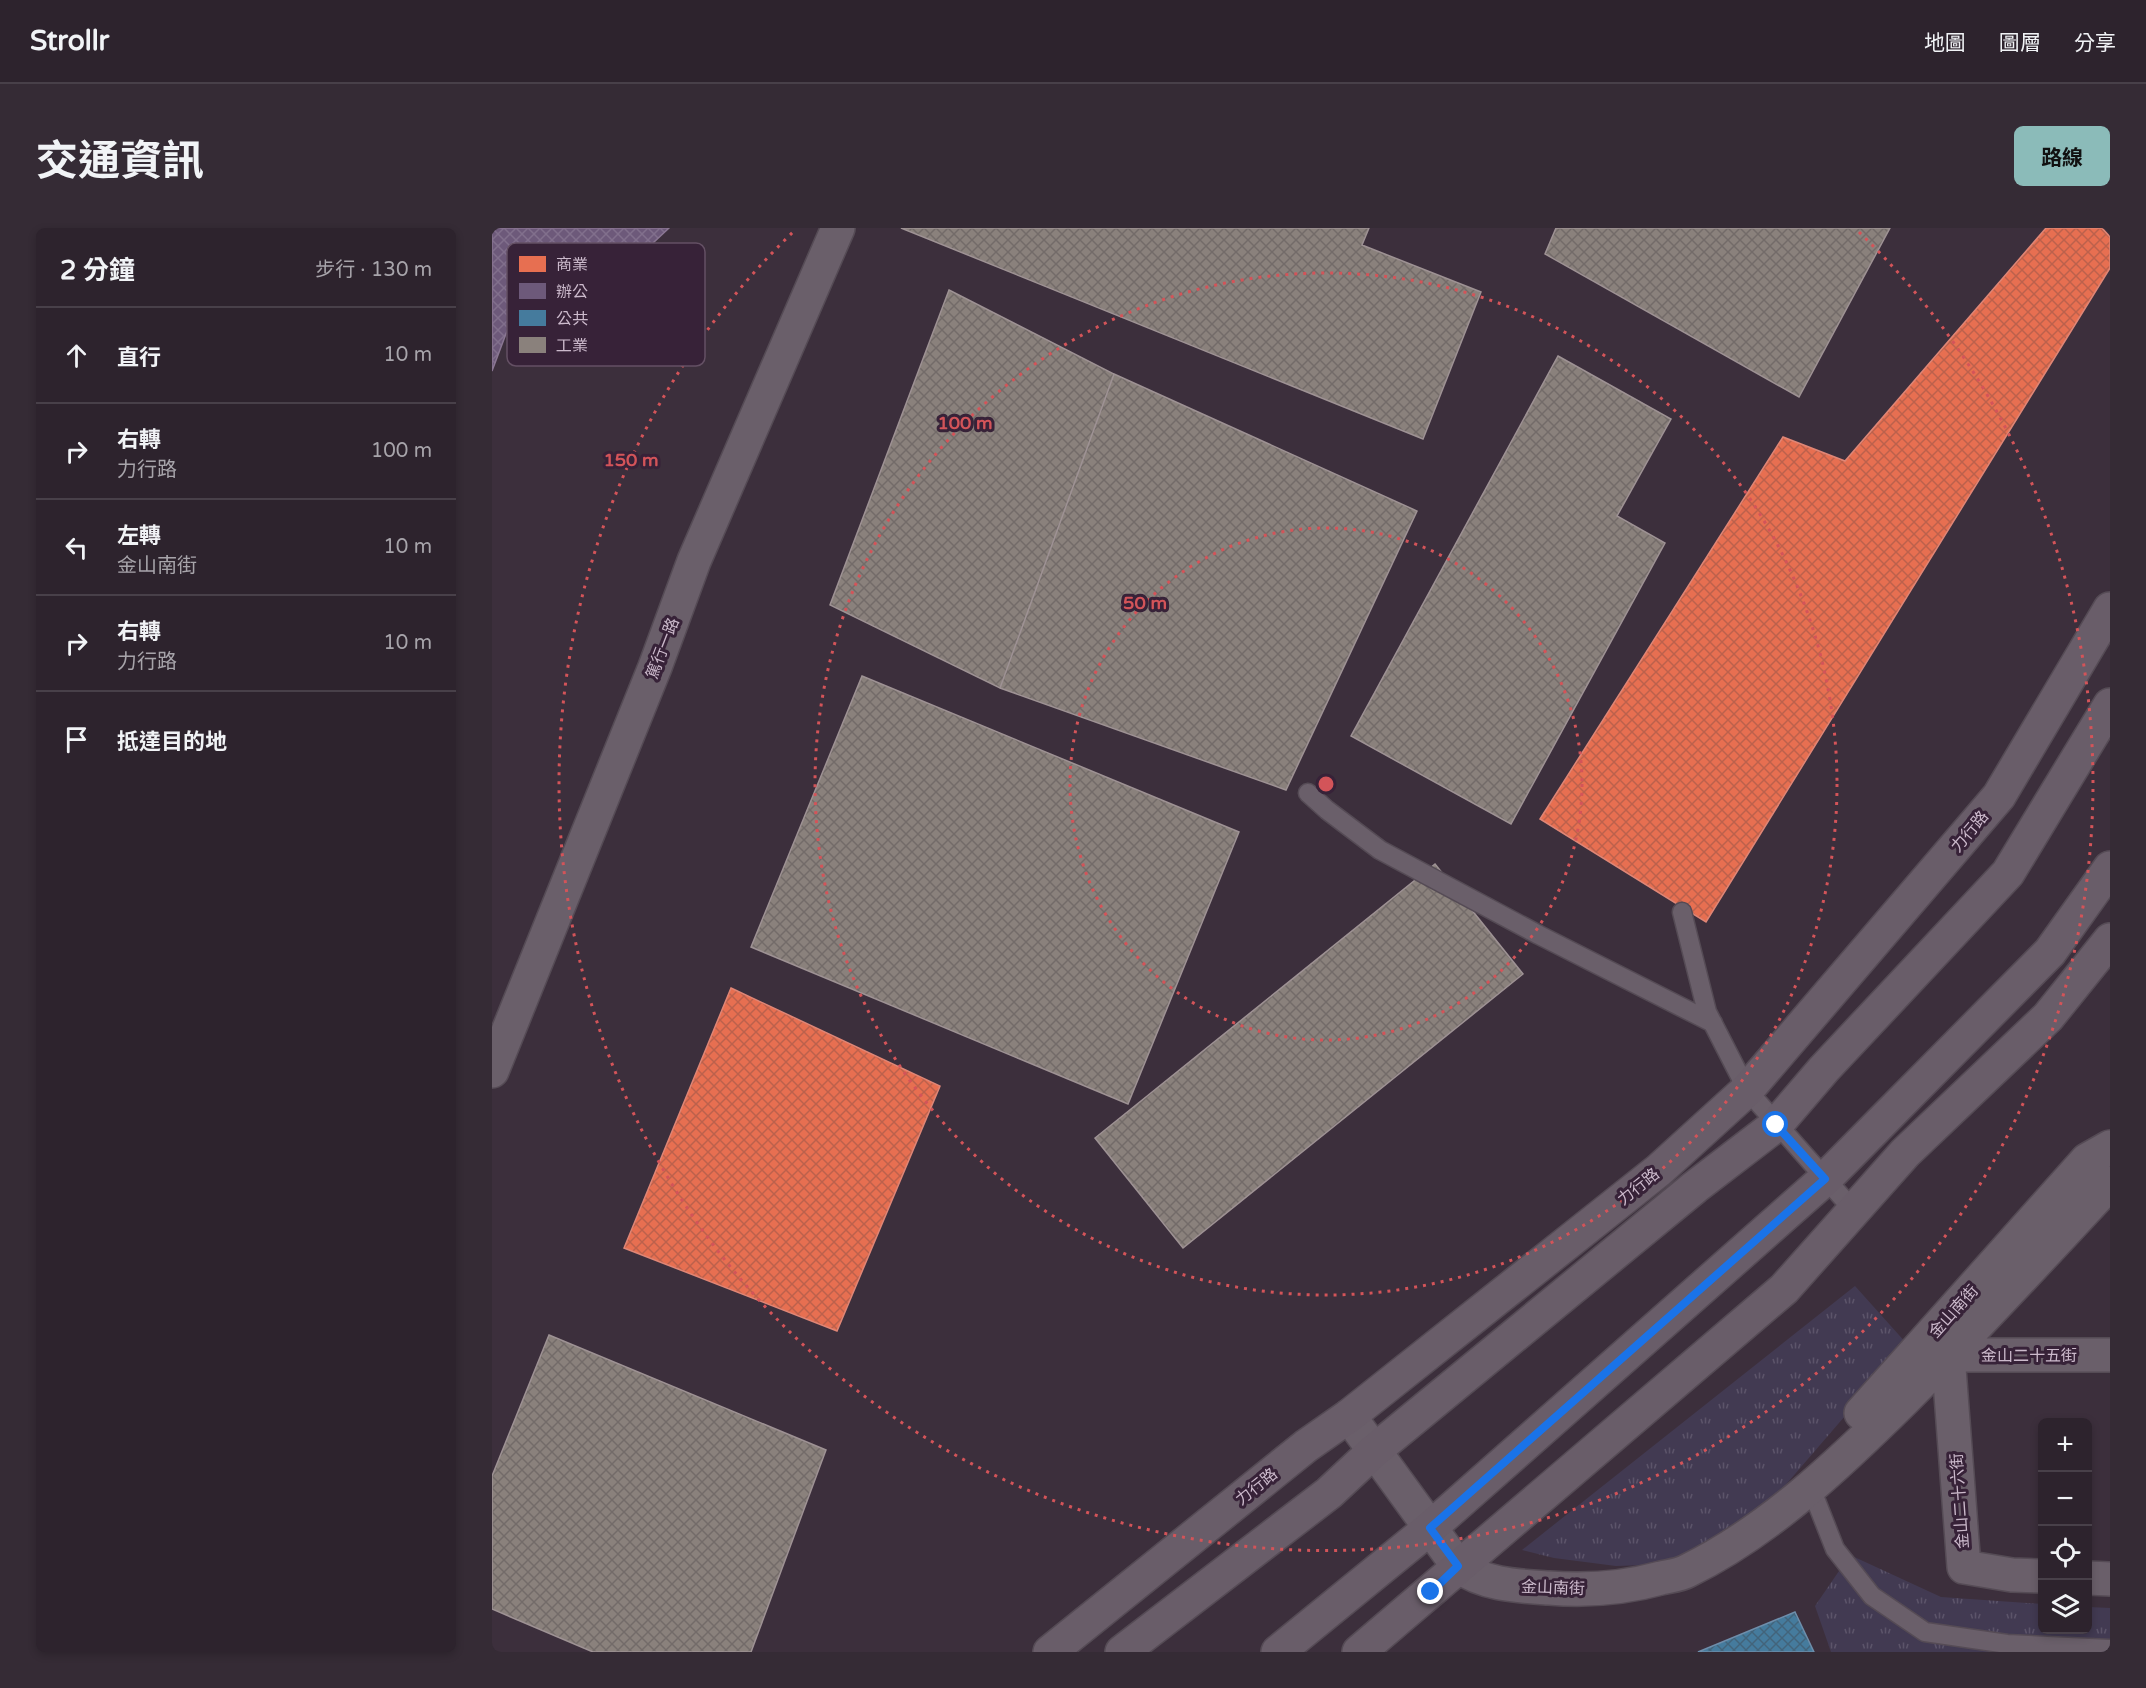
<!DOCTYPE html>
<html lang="zh-TW">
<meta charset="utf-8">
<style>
:root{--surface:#2d232d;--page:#352b35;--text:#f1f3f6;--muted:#a7a4aa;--line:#484049;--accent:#8bbbb9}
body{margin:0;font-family:"Varela Round","Noto Sans TC",sans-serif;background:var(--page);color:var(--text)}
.controls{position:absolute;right:18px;bottom:18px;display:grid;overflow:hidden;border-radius:9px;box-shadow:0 3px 9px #0003}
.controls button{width:54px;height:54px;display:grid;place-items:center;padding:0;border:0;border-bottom:2px solid var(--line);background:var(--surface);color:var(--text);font:30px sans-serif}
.stop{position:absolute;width:18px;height:18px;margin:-14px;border:4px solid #1a73e8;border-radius:50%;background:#fff}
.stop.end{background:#1a73e8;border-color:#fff;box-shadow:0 2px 6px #0008}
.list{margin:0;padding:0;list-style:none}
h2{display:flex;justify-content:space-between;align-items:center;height:78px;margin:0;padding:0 24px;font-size:26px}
h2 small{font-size:20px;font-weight:400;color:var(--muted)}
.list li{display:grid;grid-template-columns:39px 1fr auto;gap:18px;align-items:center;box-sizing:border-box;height:96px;padding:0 24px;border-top:2px solid var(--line)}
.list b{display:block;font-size:22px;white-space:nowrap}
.list p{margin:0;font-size:20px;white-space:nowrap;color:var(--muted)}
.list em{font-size:20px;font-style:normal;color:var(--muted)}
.icon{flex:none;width:33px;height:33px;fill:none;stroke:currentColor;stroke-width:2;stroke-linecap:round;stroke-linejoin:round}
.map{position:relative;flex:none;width:1618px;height:1424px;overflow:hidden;border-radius:9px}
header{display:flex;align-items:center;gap:36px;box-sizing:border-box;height:84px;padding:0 30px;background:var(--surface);border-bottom:2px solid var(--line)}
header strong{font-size:28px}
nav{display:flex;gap:33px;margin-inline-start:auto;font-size:21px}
.intro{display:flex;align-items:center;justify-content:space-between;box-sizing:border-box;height:144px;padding:0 36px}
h1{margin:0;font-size:42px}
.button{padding:15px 27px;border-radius:9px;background:var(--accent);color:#111;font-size:21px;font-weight:700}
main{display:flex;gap:36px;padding:0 36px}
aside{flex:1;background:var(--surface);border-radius:9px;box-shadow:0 3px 9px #0003}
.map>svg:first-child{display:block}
.grass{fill:url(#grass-tufts)}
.shops{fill:url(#shops-cross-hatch);stroke:#df8676;stroke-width:1.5}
.offices{fill:url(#offices-cross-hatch);stroke:#8a7693;stroke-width:1.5}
.public{fill:url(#public-cross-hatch);stroke:#6e8eab;stroke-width:1.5}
.industry{fill:url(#industry-cross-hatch);stroke:#9e9294;stroke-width:1.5}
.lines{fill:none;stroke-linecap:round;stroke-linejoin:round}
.lane-casing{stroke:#554b55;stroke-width:21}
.street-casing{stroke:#554b55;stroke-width:36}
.secondary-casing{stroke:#554b55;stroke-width:36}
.lane{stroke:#6a5f6a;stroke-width:18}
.street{stroke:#6a5f6a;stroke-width:33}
.secondary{stroke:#695d69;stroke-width:33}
.route{stroke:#1a73e8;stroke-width:8}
.ring{fill:none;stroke:#d35459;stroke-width:3;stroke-dasharray:3 6}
.labels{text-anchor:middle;stroke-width:6;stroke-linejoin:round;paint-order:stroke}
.street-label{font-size:16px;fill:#ccbacc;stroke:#372238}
.key{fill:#372238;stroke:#645064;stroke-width:1.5}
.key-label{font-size:16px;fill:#ccbacc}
.centre{fill:#d35459;stroke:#372238;stroke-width:3}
.ring-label{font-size:18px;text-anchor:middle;font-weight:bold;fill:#d35459;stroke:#372238;stroke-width:6;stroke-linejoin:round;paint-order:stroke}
</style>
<header>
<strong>Strollr</strong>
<nav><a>地圖</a><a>圖層</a><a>分享</a></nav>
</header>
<div class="intro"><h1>交通資訊</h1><a class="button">路線</a></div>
<main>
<aside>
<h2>2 分鐘<small>步行 · 130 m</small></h2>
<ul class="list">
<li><svg class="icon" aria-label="ahead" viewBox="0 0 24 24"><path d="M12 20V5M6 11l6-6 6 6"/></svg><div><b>直行</b></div><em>10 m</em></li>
<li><svg class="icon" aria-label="right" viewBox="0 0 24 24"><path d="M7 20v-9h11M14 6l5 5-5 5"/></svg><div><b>右轉</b><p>力行路</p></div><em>100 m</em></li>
<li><svg class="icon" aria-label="left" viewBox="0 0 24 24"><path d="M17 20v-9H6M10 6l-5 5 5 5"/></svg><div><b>左轉</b><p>金山南街</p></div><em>10 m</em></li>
<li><svg class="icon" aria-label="right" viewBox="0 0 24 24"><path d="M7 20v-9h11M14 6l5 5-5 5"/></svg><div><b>右轉</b><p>力行路</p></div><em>10 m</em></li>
<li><svg class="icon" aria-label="arrive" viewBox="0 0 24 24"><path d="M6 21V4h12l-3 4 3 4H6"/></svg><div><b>抵達目的地</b></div></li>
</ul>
</aside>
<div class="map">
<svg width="1618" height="1424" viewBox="0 0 1618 1424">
<defs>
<pattern id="grass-tufts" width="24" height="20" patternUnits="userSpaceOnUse" patternTransform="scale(1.5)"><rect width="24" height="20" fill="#423a52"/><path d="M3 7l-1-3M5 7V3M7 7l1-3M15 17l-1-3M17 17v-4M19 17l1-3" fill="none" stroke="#5c546a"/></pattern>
<pattern id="shops-cross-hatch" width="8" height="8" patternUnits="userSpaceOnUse" patternTransform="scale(1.5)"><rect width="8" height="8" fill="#e76f51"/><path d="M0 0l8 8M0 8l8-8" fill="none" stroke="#bc614c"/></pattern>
<pattern id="offices-cross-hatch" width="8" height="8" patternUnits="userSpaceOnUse" patternTransform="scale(1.5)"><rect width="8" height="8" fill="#6d597a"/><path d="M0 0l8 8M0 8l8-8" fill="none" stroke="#816f8c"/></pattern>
<pattern id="public-cross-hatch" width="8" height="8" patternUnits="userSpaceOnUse" patternTransform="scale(1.5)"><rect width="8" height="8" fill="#457b9d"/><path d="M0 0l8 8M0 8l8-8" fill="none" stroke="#42647b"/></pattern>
<pattern id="industry-cross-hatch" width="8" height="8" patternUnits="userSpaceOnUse" patternTransform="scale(1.5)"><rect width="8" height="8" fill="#8a817c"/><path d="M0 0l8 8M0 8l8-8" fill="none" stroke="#736b69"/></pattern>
</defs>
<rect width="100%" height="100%" fill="#3c2f3c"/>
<path class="grass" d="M1363,1058l52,58 -131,152 -100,68 -60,2 -62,-8 -32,-8z
M1358,1327l91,42 101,7v26h46v-23l22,1v44h-279l-16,-46z"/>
<path class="shops" d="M1554,0h56l8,9v31l-404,654 -166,-103 243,-382 62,24z
M239,760l209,98 -103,245 -213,-83z"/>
<path class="offices" d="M0,0h177l-45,42 -22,40 -78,-24 -32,85z"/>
<path class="public" d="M1303,1384l19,40h-116z"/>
<path class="industry" d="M409,0h468l-7,17 119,47 -58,147z
M1064,0h334l-91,169 -254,-143z
M457,62l165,84 -114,314 -170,-83z
M1066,128l113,63 -54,97 48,27 -154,281 -160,-88z
M622,146l303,137 -131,279 -286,-102z
M370,448l377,156 -111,272 -377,-157z
M943,636l88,110 -340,274 -88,-110z
M57,1107l277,115 -75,202h-158l-101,-43v-133z"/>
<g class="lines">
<g class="lane-casing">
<path id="lane" d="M816,565l19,17 53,40 159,85 174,88
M1190,684l25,100 40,78 108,122
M1319,1260l24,61 37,47 53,36 82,12 103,5"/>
</g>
<g class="street-casing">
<path id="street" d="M0,843l163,-404 39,-106 144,-333
M1456,1127l16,212 48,8 30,1
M1456,1127h162
M1369,1185l226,-253 23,-13
M857,1188l109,150c27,19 59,20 91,22 38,3 76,0 112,-10 9,-2 19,-3 26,-7 82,-40 153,-108 217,-171 70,-70 138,-144 206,-217
M1596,1350l22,1"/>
</g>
<g class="secondary-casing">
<path id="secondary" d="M558,1424l256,-206 43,-30 310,-246 88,-80 252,-294 111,-187
M630,1424l207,-159 45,-42 321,-264 81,-62 48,-56 184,-196 102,-168
M786,1424l152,-124 395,-349 225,-227 60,-84
M867,1424l425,-363 121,-136 143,-136 62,-77"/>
</g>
<use href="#lane" class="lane"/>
<use href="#street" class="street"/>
<use href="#secondary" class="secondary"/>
</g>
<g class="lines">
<path class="route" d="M939,1364l27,-26 -28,-38 395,-349 -49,-54"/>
</g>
<g class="ring">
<circle cx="834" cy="556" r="256"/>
<circle cx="834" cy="556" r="511"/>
<path d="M1367 4A767 767 0 1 1 301 4"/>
</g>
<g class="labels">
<g class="street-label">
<text transform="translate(170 420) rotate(-69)" y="6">篤行一路</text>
<text transform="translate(1477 603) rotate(-50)" y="6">力行路</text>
<text transform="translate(1146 958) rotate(-39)" y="6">力行路</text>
<text transform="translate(1461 1083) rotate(-48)" y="6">金山南街</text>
<text x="1537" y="1133">金山二十五街</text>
<text transform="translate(764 1258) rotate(-39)" y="6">力行路</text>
<text transform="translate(1467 1273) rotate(-94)" y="6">金山二十六街</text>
<text transform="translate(1061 1359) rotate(2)" y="6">金山南街</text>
</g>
</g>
<rect x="15" y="15" width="198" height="123" rx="9" class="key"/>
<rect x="27" y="28" width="27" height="16" fill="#e76f51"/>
<rect x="27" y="55" width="27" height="16" fill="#6d597a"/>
<rect x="27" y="82" width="27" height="16" fill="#457b9d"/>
<rect x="27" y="109" width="27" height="16" fill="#8a817c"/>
<g class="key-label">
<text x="64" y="42">商業</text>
<text x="64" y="69">辦公</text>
<text x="64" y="96">公共</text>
<text x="64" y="123">工業</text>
</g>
<circle cx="834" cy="556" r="9" class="centre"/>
<g class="ring-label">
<text x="473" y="201">100 m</text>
<text x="139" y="238">150 m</text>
<text x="653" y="381">50 m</text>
</g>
</svg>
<div class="controls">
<button>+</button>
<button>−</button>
<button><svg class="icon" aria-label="locate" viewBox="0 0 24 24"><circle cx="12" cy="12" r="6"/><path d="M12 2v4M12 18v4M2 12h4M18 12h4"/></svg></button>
<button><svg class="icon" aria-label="layers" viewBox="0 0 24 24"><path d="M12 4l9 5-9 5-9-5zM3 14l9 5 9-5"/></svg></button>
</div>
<div class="stop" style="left:1284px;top:897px"></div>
<div class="stop end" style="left:939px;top:1364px"></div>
</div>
</main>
